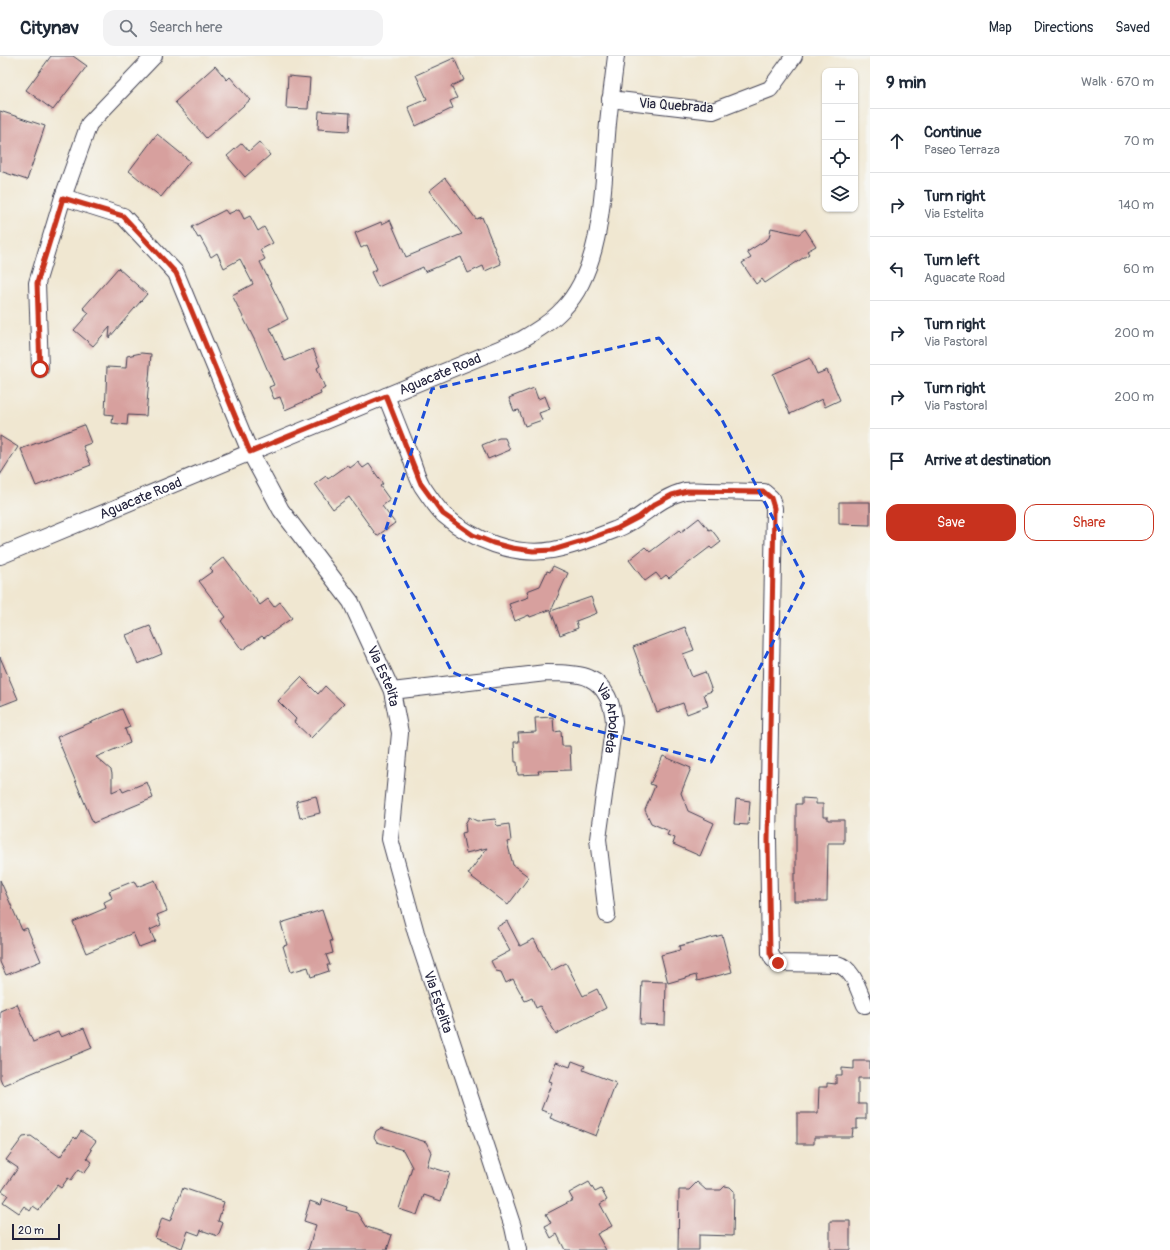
<!DOCTYPE html>
<meta charset="utf-8">
<style>
:root{--surface:#fff;--page:#f2f2f3;--text:#1f2937;--muted:#747a83;--line:#e0e1e3;--accent:#c8321e}
body{margin:0;font-family:Pangolin,sans-serif;background:var(--page);color:var(--text)}
.controls{position:absolute;right:12px;top:12px;display:grid;overflow:hidden;border-radius:8px;box-shadow:0 1px 3px #0004}
.controls button{width:36px;height:36px;display:grid;place-items:center;padding:0;border:0;border-bottom:1px solid var(--line);background:var(--surface);color:var(--text);font:20px sans-serif}
.scale{position:absolute;left:12px;bottom:10px;width:48px;box-sizing:border-box;padding-left:4px;border:2px solid #22223b;border-top:0;font-size:11px;line-height:14px;white-space:nowrap;color:#22223b;-webkit-text-stroke:3px #f6f6f2;paint-order:stroke}
.stop{position:absolute;width:12px;height:12px;margin:-9px;border:3px solid #c8321e;border-radius:50%;background:#fff}
.stop.end{background:#c8321e;border-color:#fff;box-shadow:0 1px 4px #0008}
.list{margin:0;padding:0;list-style:none}
h2{display:flex;justify-content:space-between;align-items:center;height:52px;margin:0;padding:0 16px;font-size:17px}
h2 small{font-size:13px;font-weight:400;color:var(--muted)}
.list li{display:grid;grid-template-columns:26px 1fr auto;gap:12px;align-items:center;box-sizing:border-box;height:64px;padding:0 16px;border-top:1px solid var(--line)}
.list b{display:block;font-size:15px;white-space:nowrap}
.list p{margin:0;font-size:13px;white-space:nowrap;color:var(--muted)}
.list em{font-size:13px;font-style:normal;color:var(--muted)}
.actions{display:flex;gap:8px;padding:12px 16px}
.actions a{flex:1;padding:9px 0;border:1px solid var(--accent);border-radius:12px;text-align:center;font-size:14px;color:var(--accent)}
.actions .main{background:var(--accent);color:#fff}
.icon{flex:none;width:22px;height:22px;fill:none;stroke:currentColor;stroke-width:2;stroke-linecap:round;stroke-linejoin:round}
.map{position:relative;flex:none;width:870px;height:1194px;overflow:hidden}
header{display:flex;align-items:center;gap:24px;box-sizing:border-box;height:56px;padding:0 20px;background:var(--surface);border-bottom:1px solid var(--line)}
header strong{font-size:19px}
nav{display:flex;gap:22px;margin-inline-start:auto;font-size:14px}
.search{width:280px;height:36px;background:var(--page);display:flex;align-items:center;gap:10px;box-sizing:border-box;padding:0 14px;border-radius:12px;color:var(--muted);font-size:15px}
main{display:flex}
aside{flex:1;background:var(--surface)}
.map>svg:first-child{display:block}
.building{fill:#d7a09e}
.lines{fill:none;stroke-linecap:round;stroke-linejoin:round}
.minor-casing{stroke:#414052;stroke-width:18}
.minor{stroke:#fff;stroke-width:16}
.route{stroke:#c8321e;stroke-width:5}
.marked{fill:none;stroke:#1d4ed8;stroke-width:3;stroke-dasharray:8 5;stroke-linejoin:round}
.labels{text-anchor:middle;stroke-width:3;stroke-linejoin:round;paint-order:stroke}
.street-label{font-size:14px;fill:#22223b;stroke:#f6f6f2}
</style>
<header>
<strong>Citynav</strong>
<div class="search"><svg class="icon" aria-label="search" viewBox="0 0 24 24"><circle cx="10" cy="10" r="6"/><path d="M15 15l6 6"/></svg>Search here</div>
<nav><a>Map</a><a>Directions</a><a>Saved</a></nav>
</header>
<main>
<div class="map">
<svg width="870" height="1194" viewBox="0 0 870 1194">
<rect width="100%" height="100%" fill="#f6f6f2"/>
<filter id="ink" filterUnits="userSpaceOnUse"><feTurbulence type="fractalNoise" baseFrequency=".025" numOctaves="2"/><feDisplacementMap in="SourceGraphic" scale="8" xChannelSelector="R" yChannelSelector="G"/><feConvolveMatrix kernelMatrix="1 2 1 2 8 2 1 2 1" color-interpolation-filters="sRGB"/></filter>
<filter id="wash" filterUnits="userSpaceOnUse"><feTurbulence type="fractalNoise" baseFrequency=".012" numOctaves="4" result="noise"/><feDisplacementMap in="SourceGraphic" scale="16" xChannelSelector="R" yChannelSelector="G"/><feGaussianBlur stdDeviation="0.9" result="paint"/><feColorMatrix in="noise" values="0 0 0 0 0 0 0 0 0 0 0 0 0 0 0 0 0 1.4 0 .05"/><feComposite in="paint" operator="in"/></filter>
<g filter="url(#wash)">
<rect width="100%" height="100%" fill="#f0e7d1"/>
<g id="blocks">
<path class="building" d="M51,0h22l14,10 -34,44 -27,-20z
M454,2l10,22 -13,6 6,12 -7,3 3,7 -37,18 -8,-19 19,-8 -11,-24z
M215,10l12,14 3,-3 20,23 -44,38 -31,-36z
M288,20l22,2 -2,31 -22,-1z
M0,55l45,15 -18,54 -27,-9z
M319,55l31,2 -1,18 -31,-2z
M157,78l33,27 -29,36 -32,-26z
M259,86l11,13 -25,22 -18,-21 15,-13 7,8z
M445,122l31,41 6,-2 19,47 -16,7 -2,-5 -15,7 -7,-16 -36,15 -2,-5 -45,20 -7,-15 6,-3 -10,-24 -6,3 -6,-15 26,-11 1,2 8,-4 16,37 56,-23 -33,-43z
M239,153l5,10 6,-3 8,15 6,-4 9,16 -13,7 5,9 -5,3 28,57 -18,9 15,33 28,-12 7,17 -3,2 8,20 -5,3 1,3 -36,16 -5,-13 -6,2 -5,-12 5,-2 -18,-42 -24,-48 21,-11 -13,-25 -16,9 -7,-15 -6,4 -11,-20 -2,1 -6,-11 33,-17 3,4z
M771,172l28,6 6,-5 11,17 -9,5 2,3 -44,29 -3,-4 -6,5 -14,-21 9,-5 -4,-6 22,-14z
M118,212l29,26 -38,44 1,-11 -17,19 -19,-16 15,-17 -6,-5z
M141,297l10,1 -5,62 -18,-1 -1,10 -15,-2 1,-8 -8,-1 2,-47 19,1 1,-12z
M810,302l7,16 10,-4 13,30 -15,7 -3,-8 -32,15 -17,-40z
M534,332l4,11 7,-3 5,13 -11,4 3,7 -17,6 -6,-16 -5,1 -5,-13z
M84,369l7,18 -8,3 8,19 -55,21 -15,-37z
M0,380l18,11 -18,28z
M499,382h6l5,12 -22,9 -6,-14z
M358,406l5,6 6,-4 14,20 -3,2 10,14 -8,6 13,17 -18,13 -28,-39 -16,12 -18,-25 11,-8 2,3 20,-14 2,3z
M839,446h31v23l-31,-1z
M699,462l10,12 2,-1 10,13 -9,7 -2,-2 -41,31 -3,-3 -5,4 -5,-6 -11,8 -16,-21 16,-13 5,5 29,-22 2,2z
M224,501l36,48 8,-6 6,8 6,-5 12,16 -28,20 -2,-2 -20,14 -21,-29 5,-4 -27,-36 14,-10 -3,-3z
M553,510l15,7 -16,36 -22,8 -1,-2 -14,6 -6,-17 20,-7 -2,-6 13,-5 7,-15 3,1z
M591,541l6,16 -21,8 2,7 -18,7 -9,-24z
M150,570l12,28 -24,10 -12,-29z
M685,571l9,23 -11,4 9,23 13,-5 7,19 -8,3 4,12 -21,8 -4,-11 -26,9 -24,-65z
M0,601l18,42 -18,7z
M301,621l17,17 7,-8 19,18 -33,34 -17,-16 2,-3 -18,-18z
M122,653l8,18 -5,2 5,14 -34,14 15,13 1,4v18l9,-4 2,4 24,-10 6,16 -60,25 -36,-86z
M553,661l1,15 7,-1 1,15h8l1,24 -33,1 1,3 -21,1 -1,-13h-2l-1,-20h5l-1,-9 18,-1 -1,-14z
M663,700l28,12 -10,25 7,18 26,12 -14,33 -27,-12 2,-6 -8,-3 2,-4 -18,-8 -6,-13 10,-24 -5,-2z
M316,740l4,17 -20,5 -4,-17z
M802,742l14,1v5h7v13h5v3h16v23h-16l-1,58h-33v-27h2v-70h6z
M736,743l14,2 -2,24 -14,-1z
M469,761l8,4 18,-2 2,7 12,-2 2,17 -4,1 6,23 16,12 -21,28 -40,-31 19,-26 -21,5 -4,-20 4,-1 -1,-8z
M0,824l22,50 5,-2 14,33 -35,14 -6,-13z
M155,824l12,31 -10,4 4,10 -11,5 5,11 -16,6 -6,-14 -47,20 -13,-31 33,-14 -2,-6 8,-4 -3,-7 25,-10 3,6z
M322,854l10,31h-2l3,12 -7,2 4,10h-3l2,6 -18,6 -3,-10 -17,5 -8,-26 4,-1 -6,-22z
M507,865l13,25 14,-7 17,32 15,-8 17,33 14,-7 9,19 -50,26 -16,-28 -4,2 -4,-10 -7,3 -12,-22 -7,4 -5,-11 -5,-1 -5,-10 19,-10 -13,-24z
M722,879l10,37 -35,9 -1,-6 -28,8 -7,-28 19,-5 -1,-4z
M642,925l24,1 -1,43 -25,-1z
M17,948l16,38 25,-10 3,5 23,-9 8,20 -89,37 -3,-7v-67z
M572,1005l13,5 -2,4 33,13 -20,53 -46,-18 2,-4 -11,-4 11,-28 -3,-1 7,-19 14,5z
M854,1005h16v17h-12v26h8v15h-9v10h-4l-1,8h-38v7h-17v-31h21l1,-26h8v-4l9,1v-9h6v-7l12,1z
M381,1072l45,14 5,10 -4,14 23,7 -9,28 -17,-6 -7,20 -18,-6 13,-42 -9,-17 -26,-8 -3,-5 2,-6z
M81,1075l15,10 -6,8 2,1 -5,8 5,4 -8,11 -5,-4 -8,11 -3,-2 -7,10 -4,-3 -18,25 -6,-4 -3,5 -6,-5 -5,7 -16,-11 5,-7 -6,-4 16,-23 -12,-8 17,-23 8,-1 29,21 14,-20 2,2z
M589,1126l6,10 6,-3 6,11 -7,4 12,22 -15,8 9,16h-41l-8,-16 -6,4 -6,-12 6,-3 -5,-9 27,-14 -4,-7z
M697,1126l9,8h15l4,-4 5,1 4,4 -1,45 -34,-1v15h-21l1,-60h10z
M183,1132l41,14 -6,19 5,2 -5,13 -17,-6 -2,5 -11,-4 -6,17 -27,-10 7,-20 8,3z
M323,1143l24,8 -1,3 12,3 9,14 25,8 -5,15h-79l8,-25 -12,-4 6,-20 11,4z
M830,1165h20v29h-20z"/>
</g>
</g>
<g filter="url(#ink)">
<use href="#blocks" fill-opacity="0" stroke="#414052" stroke-width="1"/>
<g class="lines">
<g class="minor-casing">
<g id="minor">
<path d="M610,43l103,12 57,-22 24,-33"/>
<path id="s1" d="M63,141l60,19 53,57 74,179 31,58 70,92 41,89 8,42 -10,106 26,94 97,294 5,23"/>
<path d="M40,313l-3,-86 26,-86 26,-73 65,-68"/>
<path d="M386,340c8,20 16,41 25,62 3,9 6,19 11,28 6,9 14,21 22,29 28,25 71,42 109,35 22,-4 44,-13 64,-21 25,-10 40,-31 68,-38 8,-1 17,0 24,0 19,0 37,1 55,1l7,6 3,10 -6,332 2,113 3,6 5,4 59,1c17,5 21,26 28,41"/>
<path id="s2" d="M0,500l521,-216c15,-9 30,-18 42,-31 40,-41 40,-120 44,-174 2,-27 6,-53 9,-79"/>
<path id="s3" d="M392,635l154,-18c12,0 33,0 43,5 17,8 24,27 25,44l-16,117 9,76"/>
</g>
</g>
<use href="#minor" class="minor"/>
</g>
</g>
<g class="lines" filter="url(#ink)">
<path class="route" d="M40,313l-3,-86 26,-85 60,18 53,57 74,179 136,-56 35,88 22,30 30,21 20,8 19,5 21,3 20,-1 33,-10 32,-12 21,-11 16,-13 17,-9 15,-4 77,1 7,6 3,10 -6,332 2,113 3,6 5,4"/>
</g>
<path class="marked" d="M659,282l60,76 86,166 -94,182 -139,-38 -120,-52 -69,-134 49,-149z"/>
<g class="labels">
<g class="street-label">
<text transform="translate(676 49) rotate(4)" y="5">Via Quebrada</text>
<text dy="5" stroke="none"><textPath href="#s2" startOffset="476">Aguacate Road</textPath></text>
<text dy="5" stroke="none"><textPath href="#s2" startOffset="152">Aguacate Road</textPath></text>
<text dy="5" stroke="none"><textPath href="#s1" startOffset="597">Via Estelita</textPath></text>
<text dy="5" stroke="none"><textPath href="#s3" startOffset="247">Via Arboleda</textPath></text>
<text dy="5" stroke="none"><textPath href="#s1" startOffset="933">Via Estelita</textPath></text>
</g>
</g>
</svg>
<div class="controls">
<button>+</button>
<button>−</button>
<button><svg class="icon" aria-label="locate" viewBox="0 0 24 24"><circle cx="12" cy="12" r="6"/><path d="M12 2v4M12 18v4M2 12h4M18 12h4"/></svg></button>
<button><svg class="icon" aria-label="layers" viewBox="0 0 24 24"><path d="M12 4l9 5-9 5-9-5zM3 14l9 5 9-5"/></svg></button>
</div>
<div class="scale">20 m</div>
<div class="stop" style="left:40px;top:313px"></div>
<div class="stop end" style="left:778px;top:907px"></div>
</div>
<aside>
<h2>9 min<small>Walk · 670 m</small></h2>
<ul class="list">
<li><svg class="icon" aria-label="ahead" viewBox="0 0 24 24"><path d="M12 20V5M6 11l6-6 6 6"/></svg><div><b>Continue</b><p>Paseo Terraza</p></div><em>70 m</em></li>
<li><svg class="icon" aria-label="right" viewBox="0 0 24 24"><path d="M7 20v-9h11M14 6l5 5-5 5"/></svg><div><b>Turn right</b><p>Via Estelita</p></div><em>140 m</em></li>
<li><svg class="icon" aria-label="left" viewBox="0 0 24 24"><path d="M17 20v-9H6M10 6l-5 5 5 5"/></svg><div><b>Turn left</b><p>Aguacate Road</p></div><em>60 m</em></li>
<li><svg class="icon" aria-label="right" viewBox="0 0 24 24"><path d="M7 20v-9h11M14 6l5 5-5 5"/></svg><div><b>Turn right</b><p>Via Pastoral</p></div><em>200 m</em></li>
<li><svg class="icon" aria-label="right" viewBox="0 0 24 24"><path d="M7 20v-9h11M14 6l5 5-5 5"/></svg><div><b>Turn right</b><p>Via Pastoral</p></div><em>200 m</em></li>
<li><svg class="icon" aria-label="arrive" viewBox="0 0 24 24"><path d="M6 21V4h12l-3 4 3 4H6"/></svg><div><b>Arrive at destination</b></div></li>
</ul>
<div class="actions"><a class="main">Save</a><a>Share</a></div>
</aside>
</main>
